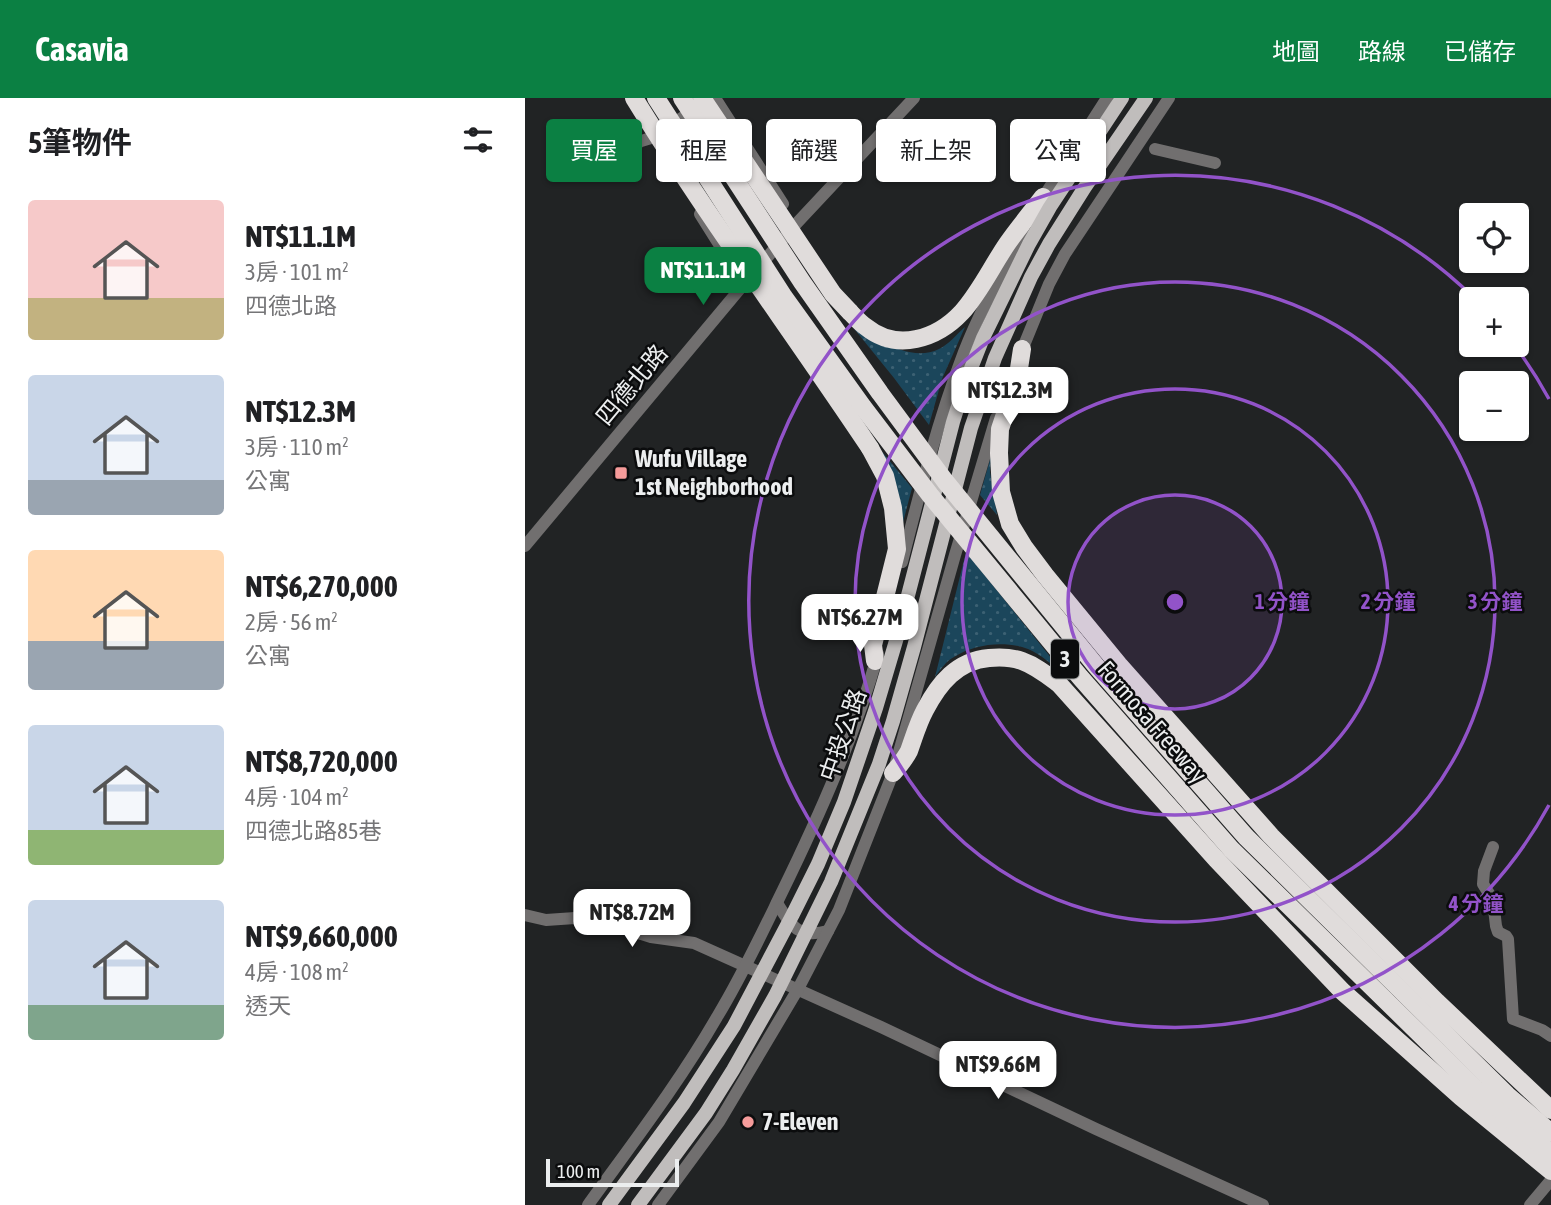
<!DOCTYPE html>
<html lang="zh-TW">
<head>
<meta charset="utf-8">
<style>
  :root { --surface:#fff; --page:#f6f6f6; --text:#202124; --muted:#757577; --accent:#0b8043 }
  body { margin:0; font-family:"Asap Condensed","Noto Sans TC",sans-serif; background:var(--page); color:var(--text); height:100vh; display:flex; flex-direction:column; font-size:26px; white-space:nowrap }
  * { box-sizing:border-box; margin:0 }
  p { font-size:23px; color:var(--muted) }
  .icon { flex:none; width:38px; height:38px; fill:none; stroke:currentColor; stroke-width:2; stroke-linecap:round; stroke-linejoin:round }
  .map { position:relative; flex:1; overflow:hidden }
  .details { display:flex; flex-direction:column; background:var(--surface); width:525px }
  .details>* { flex:none }
  .top-card { position:absolute; left:21px; top:21px; width:665px; height:63px; display:flex; gap:14px }
  .fabs { position:absolute; left:934px; top:105px; display:grid; gap:14px }
  .fabs a { display:grid; place-items:center; width:70px; height:70px; border-radius:7px; background:var(--surface); box-shadow:0 2px 5px #0004; font-size:35px }
  .scale { position:absolute; left:21px; bottom:18px; width:133px; box-sizing:border-box; padding-left:7px; border:4px solid #eceeef; border-top:0; font-size:19px; line-height:24px; white-space:nowrap; color:#eceeef; -webkit-text-stroke:5px #0b0c0d; paint-order:stroke }
  .price { position:absolute; translate:-50% -60px; padding:0 16px; border-radius:14px; background:#fff; color:#222; font-size:23px; line-height:46px; filter:drop-shadow(0 2px 4px #0008) }
  .price::after { content:''; position:absolute; left:50%; top:42px; width:21px; height:16px; margin-left:-10px; background:inherit; clip-path:polygon(0 0,100% 0,50% 100%) }
  .price.selected { background:var(--accent); color:#fff }
  ul { padding:0; list-style:none }
  li { display:flex; align-items:center; gap:21px; height:175px; padding:0 28px }
  li span { display:grid; place-items:center; flex:none; width:196px; height:140px; border-radius:7px; color:#555 }
  li>.icon { margin-inline-start:auto }
  span .icon { width:84px; height:84px; fill:#fffc; stroke-width:1 }
  li b { font-size:30px }
  h2 { display:flex; justify-content:space-between; align-items:center; height:84px; padding:0 28px; font-size:30px }
  .tag { padding:0 24px; border-radius:7px; background:var(--surface); box-shadow:0 2px 5px #0004; font-size:24px; line-height:63px }
  .tag.selected { background:var(--accent); color:#fff }
  header { display:flex; align-items:center; gap:42px; box-sizing:border-box; height:98px; padding:0 35px; background:var(--accent); color:#fff }
  header strong { font-size:33px }
  nav { display:flex; gap:38px; margin-inline-start:auto; font-size:24px }
  main { display:flex; flex:1; min-height:0 }
  .map>svg:first-child { display:block }
  .grass { fill:url(#grass-dots) }
  .lines { fill:none; stroke-linecap:round; stroke-linejoin:round }
  .minor { stroke:#716f6f; stroke-width:12 }
  .highway { stroke:#e0dcdb; stroke-width:18 }
  .major-bridge { stroke:#c0bdbc; stroke-width:14 }
  .highway-bridge { stroke:#e0dcdb; stroke-width:18 }
  .ring { fill:none; stroke:#9253c9; stroke-width:3.5 }
  .poi-dot { fill:#f59b9a; stroke:#0b0c0d; stroke-width:2.5 }
  .labels { text-anchor:middle; stroke-width:5; stroke-linejoin:round; paint-order:stroke }
  .shield { fill:#0b0c0d; stroke:#a8aaab; stroke-width:2 }
  .shield-label { font-size:23px; font-weight:bold; fill:#eceeef }
  .street-label { font-size:24px; fill:#eceeef; stroke:#0b0c0d }
  .poi-label { font-size:24px; font-weight:bold; fill:#eceeef; stroke:#0b0c0d; text-anchor:start }
  .centre { fill:#9253c9; stroke:#0b0c0d; stroke-width:3.5 }
  .ring-label { font-size:21px; text-anchor:middle; font-weight:bold; fill:#9253c9; stroke:#0b0c0d; stroke-width:5; stroke-linejoin:round; paint-order:stroke }
</style>
</head>
<body>
<header>
<strong>Casavia</strong>
<nav><a>地圖</a><a>路線</a><a>已儲存</a></nav>
</header>
<main>
<section class="details">
<h2>5筆物件<svg class="icon" aria-label="filters" viewBox="0 0 24 24"><path d="M4 7h16M4 17h16"/><circle cx="9" cy="7" r="2"/><circle cx="15" cy="17" r="2"/></svg></h2>
<ul>
<li><span style="background:linear-gradient(#f6c9c9 70%,#c2b280 0)"><svg class="icon" aria-label="home" viewBox="0 0 24 24"><path d="M3 11l9-7 9 7M6 9v11h12V9"/></svg></span><div><b>NT$11.1M</b><p>3房 · 101 m²</p><p>四德北路</p></div></li>
<li><span style="background:linear-gradient(#c9d6e8 75%,#9aa5b1 0)"><svg class="icon" aria-label="home" viewBox="0 0 24 24"><path d="M3 11l9-7 9 7M6 9v11h12V9"/></svg></span><div><b>NT$12.3M</b><p>3房 · 110 m²</p><p>公寓</p></div></li>
<li><span style="background:linear-gradient(#ffd9b3 65%,#9aa5b1 0)"><svg class="icon" aria-label="home" viewBox="0 0 24 24"><path d="M3 11l9-7 9 7M6 9v11h12V9"/></svg></span><div><b>NT$6,270,000</b><p>2房 · 56 m²</p><p>公寓</p></div></li>
<li><span style="background:linear-gradient(#c9d6e8 75%,#8fb573 0)"><svg class="icon" aria-label="home" viewBox="0 0 24 24"><path d="M3 11l9-7 9 7M6 9v11h12V9"/></svg></span><div><b>NT$8,720,000</b><p>4房 · 104 m²</p><p>四德北路85巷</p></div></li>
<li><span style="background:linear-gradient(#c9d6e8 75%,#7fa58c 0)"><svg class="icon" aria-label="home" viewBox="0 0 24 24"><path d="M3 11l9-7 9 7M6 9v11h12V9"/></svg></span><div><b>NT$9,660,000</b><p>4房 · 108 m²</p><p>透天</p></div></li>
</ul>
</section>
<div class="map">
<svg width="1026" height="1107" viewBox="0 0 1026 1107">
  <defs>
    <pattern id="grass-dots" width="8" height="8" patternUnits="userSpaceOnUse" patternTransform="scale(1.75)"><rect width="8" height="8" fill="#1b465b"/><path d="M2 2h.1M6 6h.1" fill="none" stroke="#3c6173" stroke-width="1.8" stroke-linecap="round"/></pattern>
  </defs>
  <rect width="100%" height="100%" fill="#212324"/>
  <g class="grass">
    <path d="M322 222C347 237 383 266 414 251 423 247 432 236 440 229L417 281 404 327 369 280Z"/>
    <polygon points="354,350 387,390 377,428"/>
    <polygon points="466,358 465,374 472,417 455,397"/>
    <path d="M441 454 539 576C528 568 516 556 503 551 480 542 449 546 429 559 421 563 415 572 410 579Z"/>
  </g>
  <g class="lines">
    <g class="minor">
      <polyline points="190,0 258,106"/>
      <polyline points="630,51 690,65"/>
      <polyline points="103,68 113,44 126,40 172,10"/>
      <polyline points="514,106 582,0"/>
      <polyline points="175,116 219,186"/>
      <polyline points="495,257 524,186 540,156 644,0"/>
      <polyline points="0,448 219,186 271,126 389,0"/>
      <path d="M377 464C395 393 413 322 439 254 455 212 478 173 499 134"/>
      <polyline points="968,749 959,773 958,786 968,802 971,828 973,834 981,838 983,841 988,921 1017,932 1026,938"/>
      <path d="M252 805C266 828 273 841 303 833"/>
      <polyline points="0,817 21,822 50,820 81,825 126,839 169,845 356,929 571,1031 738,1107"/>
      <path d="M63 1107C107 1046 154 985 192 919 217 878 237 835 258 792 295 716 330 637 353 556"/>
      <polyline points="133,1107 194,1024 273,891 314,812 368,675 430,457 471,320"/>
      <polyline points="1005,1107 1026,1082"/>
    </g>
    <g class="highway">
      <path d="M325 214C330 219 335 225 341 229 372 254 412 241 437 214 455 194 467 168 482 146 493 130 506 115 518 99"/>
      <polyline points="497,251 493,277 475,331 474,355 476,394 485,426 499,449 520,477 594,567 746,738 912,904 1026,1012"/>
      <polyline points="345,350 360,378 368,410 372,451 348,547 350,563"/>
      <path d="M368 675C374 668 380 661 384 653 389 639 393 625 400 612 414 585 432 563 464 560 475 559 486 559 497 563 511 568 522 577 534 586L691 761 817 893 936 999 1026 1073"/>
    </g>
    <g class="major-bridge">
      <polyline points="84,1107 159,1005 209,928 268,816 293,766 319,704 351,610 373,536 428,324 441,283 458,240 504,146 525,109 597,0"/>
      <polyline points="113,1107 181,1015 208,972 250,898 306,784 354,666 368,623 389,549 446,330 470,260 506,179 524,146 560,89 621,0"/>
    </g>
    <g class="highway-bridge">
      <path d="M109 0C183 120 267 233 345 350"/>
      <polyline points="131,0 259,199 338,309 405,397 555,579 706,751 950,990 1026,1056"/>
      <polyline points="157,0 277,184 355,295 420,383 571,568 721,739 982,997 1026,1035"/>
      <polyline points="177,0 308,196 325,214"/>
    </g>
  </g>
  <circle cx="650" cy="504" r="107" fill="#9253c9" fill-opacity=".12"/>
  <g class="ring">
    <circle cx="650" cy="504" r="107"/>
    <circle cx="650" cy="504" r="213"/>
    <circle cx="650" cy="504" r="320"/>
    <path d="M1024 707A426 426 0 1 1 949 200M990 248A426 426 0 0 1 1024 301"/>
  </g>
  <g class="poi-dot">
    <rect x="89" y="368" width="14" height="14" rx="3.5"/>
    <circle cx="223" cy="1024" r="7"/>
  </g>
  <g class="labels">
    <rect class="shield" x="526" y="541.5" width="28" height="39" rx="5"/>
    <g class="shield-label">
      <text x="540" y="569">3</text>
    </g>
    <g class="street-label">
      <text transform="translate(107 287) rotate(-50)" y="8">四德北路</text>
      <text transform="translate(627 624) rotate(49)" y="8">Formosa Freeway</text>
      <text transform="translate(318 637) rotate(-71)" y="8">中投公路</text>
    </g>
    <g class="poi-label">
      <text x="110" y="369">Wufu Village<tspan x="110" dy="28">1st Neighborhood</tspan></text>
      <text x="237" y="1032">7-Eleven</text>
    </g>
  </g>
  <circle cx="650" cy="504" r="10" class="centre"/>
  <g class="ring-label">
    <text x="757" y="511">1 分鐘</text>
    <text x="863" y="511">2 分鐘</text>
    <text x="970" y="511">3 分鐘</text>
    <text x="951" y="813">4 分鐘</text>
  </g>
</svg>
<div class="fabs">
<a><svg class="icon" aria-label="locate" viewBox="0 0 24 24"><circle cx="12" cy="12" r="6"/><path d="M12 2v4M12 18v4M2 12h4M18 12h4"/></svg></a>
<a>+</a>
<a>−</a>
</div>
<div class="scale">100 m</div>
<b class="price selected" style="left:178px;top:209px">NT$11.1M</b>
<b class="price" style="left:485px;top:329px">NT$12.3M</b>
<b class="price" style="left:335px;top:556px">NT$6.27M</b>
<b class="price" style="left:107px;top:851px">NT$8.72M</b>
<b class="price" style="left:473px;top:1003px">NT$9.66M</b>
<div class="top-card">
<a class="tag selected">買屋</a>
<a class="tag">租屋</a>
<a class="tag">篩選</a>
<a class="tag">新上架</a>
<a class="tag">公寓</a>
</div>
</div>
</main>
</body>
</html>
